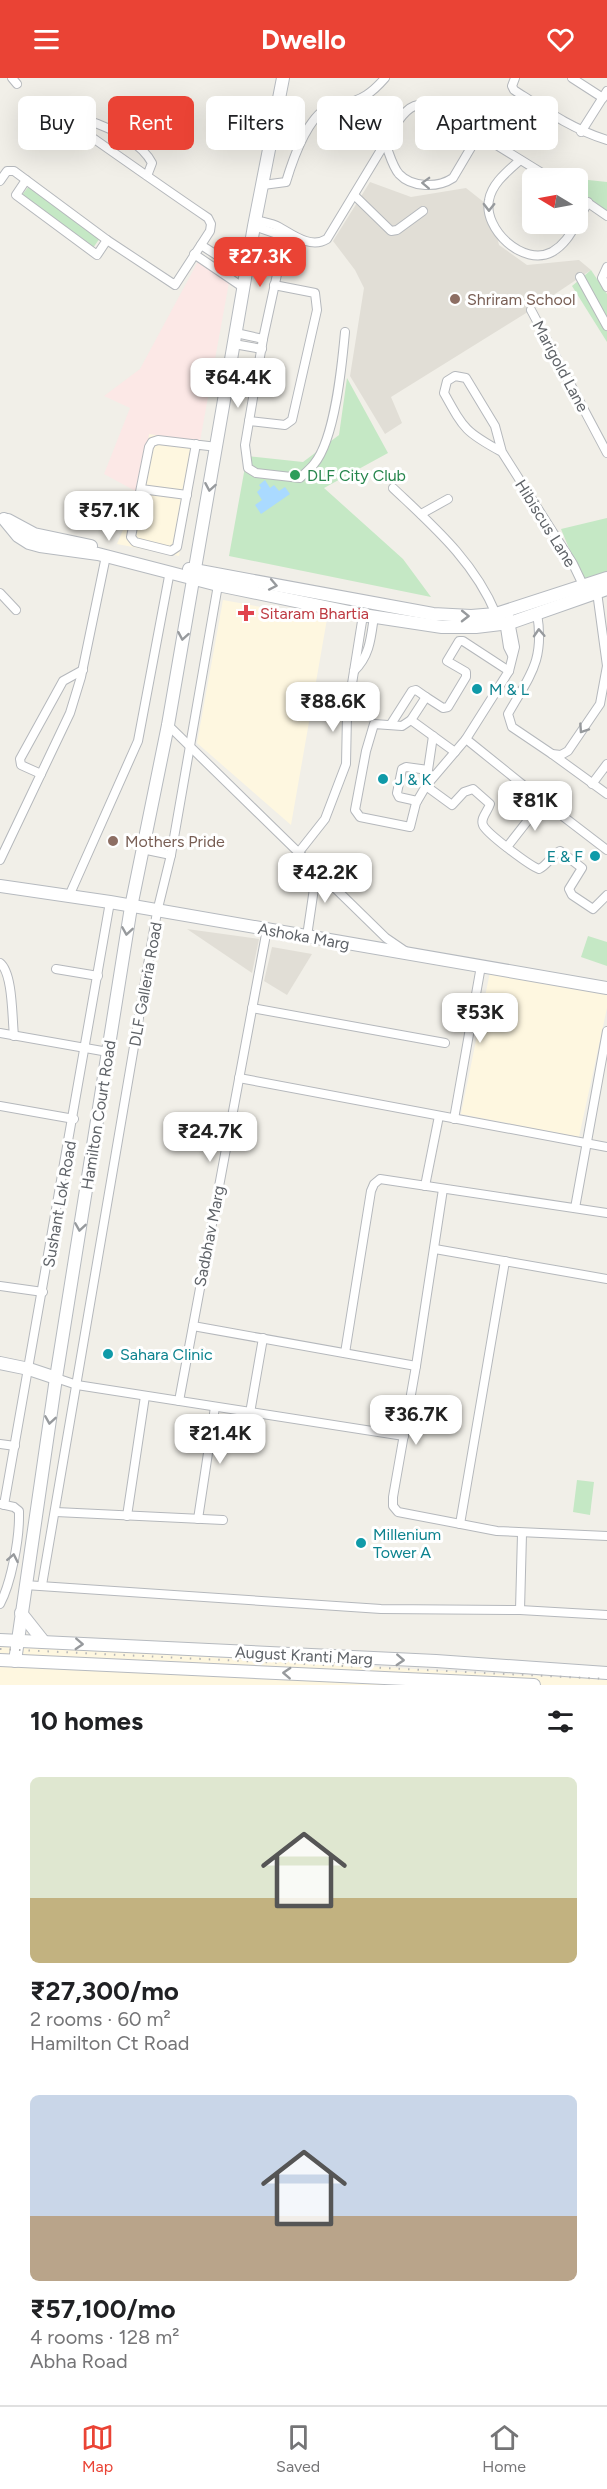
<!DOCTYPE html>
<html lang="en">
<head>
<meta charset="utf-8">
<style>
  :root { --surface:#fff; --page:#f2f2f2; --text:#202124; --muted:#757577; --line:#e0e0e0; --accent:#ea4335 }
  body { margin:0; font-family:Figtree,sans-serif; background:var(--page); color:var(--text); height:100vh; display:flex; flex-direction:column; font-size:22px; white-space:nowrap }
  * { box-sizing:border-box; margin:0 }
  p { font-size:20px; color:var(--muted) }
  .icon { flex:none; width:33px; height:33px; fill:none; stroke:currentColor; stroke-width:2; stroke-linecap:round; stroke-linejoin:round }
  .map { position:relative; height:1607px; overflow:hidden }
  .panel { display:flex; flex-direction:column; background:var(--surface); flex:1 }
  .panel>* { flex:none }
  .banner { position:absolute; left:18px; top:18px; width:572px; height:54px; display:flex; gap:12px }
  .needle { width:39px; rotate:280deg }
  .tools { position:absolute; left:522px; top:90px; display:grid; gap:12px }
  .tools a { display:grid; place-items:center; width:66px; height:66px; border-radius:9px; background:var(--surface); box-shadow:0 6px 24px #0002; font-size:30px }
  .price { position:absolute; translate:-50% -51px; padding:0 14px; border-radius:12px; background:#fff; color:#222; font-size:20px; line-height:39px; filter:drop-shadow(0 2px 3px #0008) }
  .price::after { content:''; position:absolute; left:50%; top:36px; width:18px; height:14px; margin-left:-9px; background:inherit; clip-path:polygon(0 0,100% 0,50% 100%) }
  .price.selected { background:var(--accent); color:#fff }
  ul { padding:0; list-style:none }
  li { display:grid; align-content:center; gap:12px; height:318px; padding:0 30px }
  li span { display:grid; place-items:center; height:186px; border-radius:9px; color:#555 }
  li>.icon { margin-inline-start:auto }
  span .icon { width:108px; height:108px; fill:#fffc; stroke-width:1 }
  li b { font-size:26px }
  h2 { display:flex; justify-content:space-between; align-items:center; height:72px; padding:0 30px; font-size:26px }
  .pill { padding:0 21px; border-radius:9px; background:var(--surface); box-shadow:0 6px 24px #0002; font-size:21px; line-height:54px }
  .pill.selected { background:var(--accent); color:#fff }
  header { display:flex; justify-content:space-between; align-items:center; height:78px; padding:0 30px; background:var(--accent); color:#fff; font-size:27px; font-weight:700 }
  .menu { display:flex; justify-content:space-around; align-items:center; height:84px; border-top:2px solid var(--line); background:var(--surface); font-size:16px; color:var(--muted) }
  .menu a { display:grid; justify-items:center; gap:3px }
  .menu .selected { color:var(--accent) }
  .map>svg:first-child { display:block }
  .commercial { fill:#fef7e0 }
  .education { fill:#e1ded6 }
  .medical { fill:#fce8e6 }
  .green { fill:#c5e8c5 }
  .water { fill:#aadaff }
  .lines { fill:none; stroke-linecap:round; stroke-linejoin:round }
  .street-casing { stroke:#b5b8bc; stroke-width:10 }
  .secondary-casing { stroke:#b6babf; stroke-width:14 }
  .street { stroke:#fff; stroke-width:8 }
  .secondary { stroke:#fff; stroke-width:12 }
  .rail { stroke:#b6b7b8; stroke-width:2; stroke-dasharray:1.5 8; stroke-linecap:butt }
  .oneway { stroke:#979a9d }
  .education-dot { fill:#8d6e63; stroke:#fff; stroke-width:2 }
  .leisure-dot { fill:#2e9e5b; stroke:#fff; stroke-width:2 }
  .health-dot { fill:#e0444e; stroke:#fff; stroke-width:2 }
  .culture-dot { fill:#0f9aa8; stroke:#fff; stroke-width:2 }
  .labels { text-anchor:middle; stroke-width:6; stroke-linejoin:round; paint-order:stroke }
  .education-label { font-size:16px; fill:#785e54; stroke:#fff; text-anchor:start }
  .street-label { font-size:16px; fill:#5f6368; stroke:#fff }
  .leisure-label { font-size:16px; fill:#27864d; stroke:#fff; text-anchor:start }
  .health-label { font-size:16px; fill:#be3a42; stroke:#fff; text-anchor:start }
  .culture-label { font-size:16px; fill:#0d838f; stroke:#fff; text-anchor:start }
</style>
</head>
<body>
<header><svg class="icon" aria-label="menu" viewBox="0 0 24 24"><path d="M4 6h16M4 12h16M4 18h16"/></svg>Dwello<svg class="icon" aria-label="heart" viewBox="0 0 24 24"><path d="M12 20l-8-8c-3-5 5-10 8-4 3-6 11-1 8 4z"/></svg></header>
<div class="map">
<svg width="607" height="1607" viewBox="0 0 607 1607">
  <rect width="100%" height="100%" fill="#f1efe8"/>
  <g class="commercial">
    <polygon points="149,356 200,363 179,478 117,466 139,415"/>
    <polygon points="223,522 327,541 291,747 197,665"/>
    <polygon points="490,894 607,911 607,930 579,1059 461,1036"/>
    <polygon points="0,1567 607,1602 607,1607 0,1607"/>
  </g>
  <g class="education">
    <polygon points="370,104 411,119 466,110 490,129 499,167 527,187 579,182 591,192 531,232 391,319 402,345 385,356 350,298 364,210 355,192 333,163"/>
    <polygon points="187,851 259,861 252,895"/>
    <polygon points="272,869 312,876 287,917 264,903"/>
  </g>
  <polygon class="medical" points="202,176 230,199 200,363 149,356 139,415 104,396 130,330 104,318 140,291"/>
  <g class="green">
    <polygon points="579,101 607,104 607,136 578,118"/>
    <polygon points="29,108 100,160 93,170 22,117"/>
    <polygon points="591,192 607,216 607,264 572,208"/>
    <polygon points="347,300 388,375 324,410 403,481 431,519 229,478 247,378 303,384 339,357"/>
    <polygon points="607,440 607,498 585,509 561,451"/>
    <polygon points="588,858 607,864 607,888 581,879"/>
    <polygon points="577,1402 594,1404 590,1437 573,1434"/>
  </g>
  <polygon class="water" points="265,402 270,410 274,407 279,413 285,409 290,416 261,436 255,427 262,422 257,414 261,410 259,407"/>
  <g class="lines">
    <g class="street-casing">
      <g id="street">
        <polyline points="12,0 17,6"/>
        <path d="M515 0 512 8 514 12C545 32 572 51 607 62"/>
        <polyline points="572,0 603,20"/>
        <polyline points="581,54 607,13"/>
        <path d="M385 65C389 74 392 88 399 96 412 110 438 110 453 100L479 56"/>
        <path d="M520 82C508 93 492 105 489 122 483 151 523 189 552 174 564 167 570 157 576 146"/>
        <polyline points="26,102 16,117 97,177 107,162"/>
        <path d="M0 103 7 93H14L107 162 175 207 210 153 211 146 208 140C165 111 123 81 80 51L78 44 84 41C108 49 140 62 152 85L147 98"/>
        <path d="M263 107 286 104C293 81 305 45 325 31 329 27 337 27 343 26 362 22 372 15 385 0"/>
        <polyline points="354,117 391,153 397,152 423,133"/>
        <polyline points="578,118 607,138"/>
        <path d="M256 142C263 144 272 145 279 149 293 157 311 171 327 161L399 42C409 28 418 23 435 29L550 100"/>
        <polyline points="578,143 588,124"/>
        <polyline points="254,148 277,156 286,155"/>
        <path d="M286 155 263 261 245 367 248 390 256 395 300 400C305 395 310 391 314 386 335 361 342 287 345 254"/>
        <polyline points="201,167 246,196"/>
        <polyline points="194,176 244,210"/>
        <polyline points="607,189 602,200 607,209"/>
        <polyline points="580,199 607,248"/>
        <polyline points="531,232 607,375"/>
        <polyline points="236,255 263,261"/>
        <polyline points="234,266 262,271"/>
        <polyline points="249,343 285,347 292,342 317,232 315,215 274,207"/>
        <polyline points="196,366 177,469 171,473 135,464 131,459 149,369 152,364 158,362 217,369"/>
        <path d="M502 374C465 354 464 351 444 315L447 303 455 298 466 300 495 348 502 374 573 486 585 511"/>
        <path d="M393 410C433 448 474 483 496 536"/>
        <polyline points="141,411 187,417"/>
        <polyline points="421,436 448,421"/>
        <polyline points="0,515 16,532"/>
        <polyline points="508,533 515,569 509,593 466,661 543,723 607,772"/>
        <path d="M537 535C545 583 530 597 508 636L512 649 552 676 561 677 568 673 600 626 607 588 597 514"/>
        <polyline points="504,543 508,569 512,577"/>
        <path d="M354 593C370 578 371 559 374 538"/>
        <polyline points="411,642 402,648 374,646 366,673 355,732 360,739 410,749 416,725 426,708"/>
        <polyline points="391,646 412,613 416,612 426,619"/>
        <polyline points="168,647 386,860 405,873"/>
        <path d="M466 661 426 708 452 727 464 714 473 711 490 726C488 733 480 740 483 747 486 755 530 788 539 791 548 787 551 777 560 773L582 790 569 811 572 817 593 831 607 817"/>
        <polyline points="455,674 411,642 426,619 443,630 448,629 466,599 466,594 447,583 459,563 463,563 509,593"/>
        <polyline points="552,676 607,716"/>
        <polyline points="41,696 21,687 20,681 63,603 83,592"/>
        <polyline points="592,706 607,686"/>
        <polyline points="417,723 399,719 397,715 402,691 406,689 428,692 433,658"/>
        <polyline points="507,769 543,723"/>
        <polyline points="142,771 171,777"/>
        <polyline points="299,774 325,741 346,686 347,637 363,537"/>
        <polyline points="0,782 70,635 81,599 106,478"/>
        <polyline points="69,818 138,663 170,493"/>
        <polyline points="307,858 317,790"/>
        <path d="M0 885C13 895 12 940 14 958"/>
        <polyline points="56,891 98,898"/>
        <polyline points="252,930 445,965"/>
        <polyline points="0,955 108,974"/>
        <polyline points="239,1000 607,1069"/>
        <polyline points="0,1028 74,1041"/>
        <polyline points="454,1041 481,888"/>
        <polyline points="425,1108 439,1038"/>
        <polyline points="443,1111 416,1288 393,1419 393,1428 398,1434 497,1453 607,1458"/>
        <polyline points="575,1130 607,953"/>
        <polyline points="435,1171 607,1201"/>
        <polyline points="0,1208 43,1214"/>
        <polyline points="193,1248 416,1288"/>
        <polyline points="345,1275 371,1113 374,1106 380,1101 607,1135"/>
        <polyline points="56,1300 77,1307 404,1358"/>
        <polyline points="179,1323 267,851"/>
        <polyline points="250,1335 263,1260"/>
        <polyline points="0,1366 15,1368"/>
        <path d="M0 1426 14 1429 19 1433V1439C19 1463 11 1505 0 1526"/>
        <polyline points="4,1427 110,824"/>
        <polyline points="56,1434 223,1442"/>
        <polyline points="127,1438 145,1318"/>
        <polyline points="198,1441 215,1329"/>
        <polyline points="460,1446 505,1183"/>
        <polyline points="25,1507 381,1531 520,1532 607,1537"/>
        <polyline points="42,1507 157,834 171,777 218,507"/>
        <polyline points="520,1532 522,1456"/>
      </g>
    </g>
    <g class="secondary-casing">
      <g id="secondary">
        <polyline points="4,441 18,458 29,465 40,468 98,476 218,507 363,537 442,549 476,549 510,545 607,511"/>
        <polyline points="8,442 34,456 91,468"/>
        <polyline points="189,491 433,536 471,538 496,536 607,500"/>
        <polyline points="0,808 110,824 607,910"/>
        <polyline points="0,1285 29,1291 56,1300"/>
        <polyline points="21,1535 44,1564"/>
        <polyline points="0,1562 436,1583 607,1595"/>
        <polyline points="0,1582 534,1607"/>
        <polyline points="15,1583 56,1300 131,829 168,647 254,148 283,0"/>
      </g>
    </g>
    <use href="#street" class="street"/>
    <use href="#secondary" class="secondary"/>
    <polyline class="rail" points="0,1571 607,1601"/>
  </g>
  <defs><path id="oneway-chevron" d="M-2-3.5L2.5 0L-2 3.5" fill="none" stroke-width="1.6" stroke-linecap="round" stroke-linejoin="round" transform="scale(1.5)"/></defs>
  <g class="oneway">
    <use href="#oneway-chevron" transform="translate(426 105) rotate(-178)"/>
    <use href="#oneway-chevron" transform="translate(489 129) rotate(91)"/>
    <use href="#oneway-chevron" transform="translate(210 409) rotate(100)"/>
    <use href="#oneway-chevron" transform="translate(273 507) rotate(11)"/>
    <use href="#oneway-chevron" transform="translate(465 538) rotate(1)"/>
    <use href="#oneway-chevron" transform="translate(539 555) rotate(-93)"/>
    <use href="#oneway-chevron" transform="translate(183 558) rotate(100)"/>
    <use href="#oneway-chevron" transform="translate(583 651) rotate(124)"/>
    <use href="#oneway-chevron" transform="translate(127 853) rotate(99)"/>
    <use href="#oneway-chevron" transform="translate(80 1149) rotate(99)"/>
    <use href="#oneway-chevron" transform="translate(50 1342) rotate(99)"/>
    <use href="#oneway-chevron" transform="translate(13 1480) rotate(-79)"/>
    <use href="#oneway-chevron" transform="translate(79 1566) rotate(3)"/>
    <use href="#oneway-chevron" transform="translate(400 1582) rotate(3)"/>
    <use href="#oneway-chevron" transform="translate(287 1595) rotate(-177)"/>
  </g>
  <g class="education-dot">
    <circle cx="455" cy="221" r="6"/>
    <circle cx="113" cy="763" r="6"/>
  </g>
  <circle class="leisure-dot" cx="295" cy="397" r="6"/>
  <path class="health-dot" d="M243 526h6v6h6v6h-6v6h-6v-6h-6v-6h6z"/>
  <g class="culture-dot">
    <circle cx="477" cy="611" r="6"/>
    <circle cx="383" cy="701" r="6"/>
    <circle cx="595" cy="778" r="6"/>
    <circle cx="108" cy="1276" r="6"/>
    <circle cx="361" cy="1465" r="6"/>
  </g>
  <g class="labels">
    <g class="education-label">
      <text x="467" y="227">Shriram School</text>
      <text x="125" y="769">Mothers Pride</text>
    </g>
    <g class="street-label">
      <text transform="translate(561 288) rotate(62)" y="6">Marigold Lane</text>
      <text transform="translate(546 445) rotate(58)" y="6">Hibiscus Lane</text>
      <text transform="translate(304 858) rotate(10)" y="6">Ashoka Marg</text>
      <text transform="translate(145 906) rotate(-80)" y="6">DLF Galleria Road</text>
      <text transform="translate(98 1037) rotate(-81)" y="6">Hamilton Court Road</text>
      <text transform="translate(59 1126) rotate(-80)" y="6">Sushant Lok Road</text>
      <text transform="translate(209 1158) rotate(-79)" y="6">Sadbhav Marg</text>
      <text transform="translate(304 1577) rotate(3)" y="6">August Kranti Marg</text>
    </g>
    <g class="leisure-label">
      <text x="307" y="403">DLF City Club</text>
    </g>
    <g class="health-label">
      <text x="260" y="541">Sitaram Bhartia</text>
    </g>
    <g class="culture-label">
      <text x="489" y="617">M &amp; L</text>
      <text x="395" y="707">J &amp; K</text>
      <text x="583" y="784" text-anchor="end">E &amp; F</text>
      <text x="120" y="1282">Sahara Clinic</text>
      <text x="373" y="1462">Millenium<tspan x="373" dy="18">Tower A</tspan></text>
    </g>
  </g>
</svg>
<div class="tools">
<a><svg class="needle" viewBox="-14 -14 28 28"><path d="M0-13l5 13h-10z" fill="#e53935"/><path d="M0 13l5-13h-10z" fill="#757577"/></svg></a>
</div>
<b class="price selected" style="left:260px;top:210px">₹27.3K</b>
<b class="price" style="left:238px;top:331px">₹64.4K</b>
<b class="price" style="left:109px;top:464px">₹57.1K</b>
<b class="price" style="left:333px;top:655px">₹88.6K</b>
<b class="price" style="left:535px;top:754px">₹81K</b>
<b class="price" style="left:325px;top:826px">₹42.2K</b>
<b class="price" style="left:480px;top:966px">₹53K</b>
<b class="price" style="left:210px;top:1085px">₹24.7K</b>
<b class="price" style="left:416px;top:1368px">₹36.7K</b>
<b class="price" style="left:220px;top:1387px">₹21.4K</b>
<div class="banner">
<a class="pill">Buy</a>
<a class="pill selected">Rent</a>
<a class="pill">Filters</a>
<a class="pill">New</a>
<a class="pill">Apartment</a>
</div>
</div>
<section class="panel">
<h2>10 homes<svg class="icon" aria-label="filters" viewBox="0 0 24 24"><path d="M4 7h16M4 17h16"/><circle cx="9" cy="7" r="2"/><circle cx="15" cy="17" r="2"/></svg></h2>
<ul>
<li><span style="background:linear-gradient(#dfe7d0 65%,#c2b280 0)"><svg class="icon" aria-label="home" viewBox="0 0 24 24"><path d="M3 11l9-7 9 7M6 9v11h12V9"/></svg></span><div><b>₹27,300/mo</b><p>2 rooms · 60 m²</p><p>Hamilton Ct Road</p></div></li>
<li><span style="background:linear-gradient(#c9d6e8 65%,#b9a48a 0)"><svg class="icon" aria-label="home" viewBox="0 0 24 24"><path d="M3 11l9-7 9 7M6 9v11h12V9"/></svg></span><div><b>₹57,100/mo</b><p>4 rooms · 128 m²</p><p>Abha Road</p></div></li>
</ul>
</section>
<nav class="menu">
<a class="selected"><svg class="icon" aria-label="map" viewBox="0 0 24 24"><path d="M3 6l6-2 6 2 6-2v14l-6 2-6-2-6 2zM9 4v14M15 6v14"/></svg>Map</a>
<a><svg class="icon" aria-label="saved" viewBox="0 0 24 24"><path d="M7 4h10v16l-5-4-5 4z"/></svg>Saved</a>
<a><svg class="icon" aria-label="home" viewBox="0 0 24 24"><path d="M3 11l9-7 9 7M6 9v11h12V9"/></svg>Home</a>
</nav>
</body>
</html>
